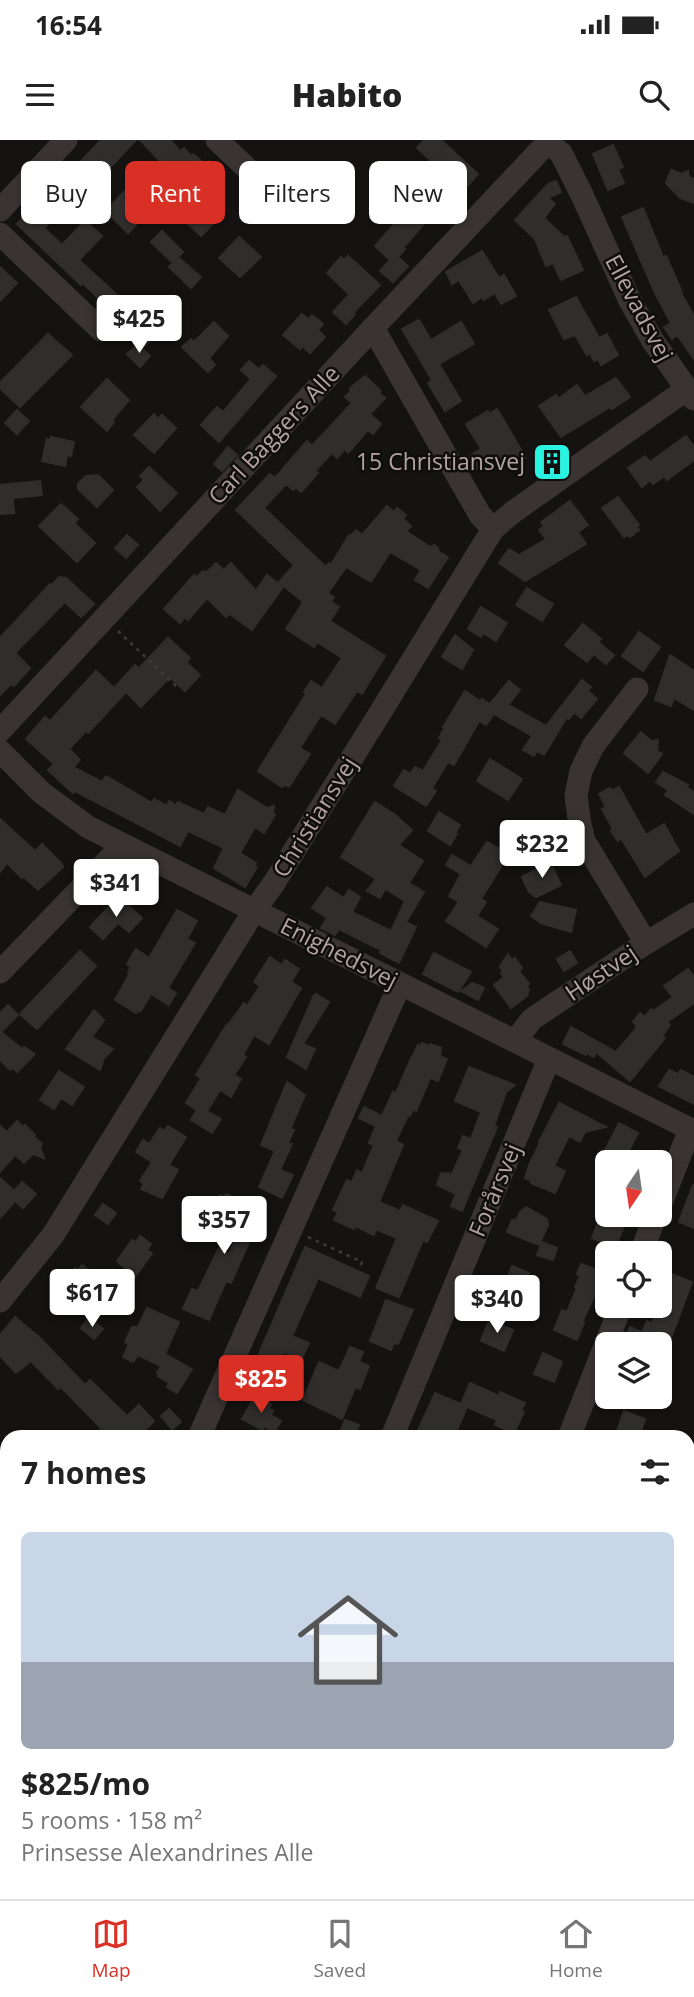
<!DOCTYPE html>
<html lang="en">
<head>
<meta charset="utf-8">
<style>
  :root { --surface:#fff; --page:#f2f2f2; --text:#222; --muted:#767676; --line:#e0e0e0; --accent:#d93025 }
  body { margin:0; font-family:"Open Sans",sans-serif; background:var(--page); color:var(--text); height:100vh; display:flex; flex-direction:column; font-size:26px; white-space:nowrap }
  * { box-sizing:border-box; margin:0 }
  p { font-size:23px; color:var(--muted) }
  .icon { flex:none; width:38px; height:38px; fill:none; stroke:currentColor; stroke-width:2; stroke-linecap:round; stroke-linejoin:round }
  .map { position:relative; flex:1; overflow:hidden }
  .side { position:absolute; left:0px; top:1290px; width:695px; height:471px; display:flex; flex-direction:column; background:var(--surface); border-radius:21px 21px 0 0; box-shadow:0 2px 5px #0004 }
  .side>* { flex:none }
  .guide { position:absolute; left:21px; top:21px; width:653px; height:63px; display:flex; gap:14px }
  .needle { width:46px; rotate:193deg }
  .controls { position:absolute; left:595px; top:1010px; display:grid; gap:14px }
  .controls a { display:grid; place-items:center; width:77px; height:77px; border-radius:10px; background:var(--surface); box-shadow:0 2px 5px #0004; font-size:35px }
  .price { position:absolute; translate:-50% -60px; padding:0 16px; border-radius:7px; background:#fff; color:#222; font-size:23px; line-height:46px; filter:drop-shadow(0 2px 4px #0008) }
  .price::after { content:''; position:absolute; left:50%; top:42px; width:21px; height:16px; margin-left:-10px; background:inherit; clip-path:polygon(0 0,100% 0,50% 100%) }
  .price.current { background:var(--accent); color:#fff }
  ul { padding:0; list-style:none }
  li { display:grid; align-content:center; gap:14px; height:371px; padding:0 21px }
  li span { display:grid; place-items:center; height:217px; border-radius:10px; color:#555 }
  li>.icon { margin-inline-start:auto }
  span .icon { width:126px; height:126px; fill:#fffc; stroke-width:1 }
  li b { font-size:30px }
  h2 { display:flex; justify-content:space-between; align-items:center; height:84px; padding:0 21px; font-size:30px }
  .tag { padding:0 24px; border-radius:10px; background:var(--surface); box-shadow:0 2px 5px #0004; font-size:24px; line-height:63px }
  .tag.current { background:var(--accent); color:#fff }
  .status { display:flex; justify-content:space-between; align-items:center; height:49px; padding:0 35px; background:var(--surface); direction:ltr }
  .status svg { height:19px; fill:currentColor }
  header { display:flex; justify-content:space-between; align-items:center; height:91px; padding:0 21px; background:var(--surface); font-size:32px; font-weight:800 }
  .menu { display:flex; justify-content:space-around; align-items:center; height:98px; border-top:2px solid var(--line); background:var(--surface); font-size:19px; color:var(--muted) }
  .menu a { display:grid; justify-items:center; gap:4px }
  .menu .current { color:var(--accent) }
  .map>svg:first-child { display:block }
  .building { fill:#302e2d; stroke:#302d2c; stroke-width:2 }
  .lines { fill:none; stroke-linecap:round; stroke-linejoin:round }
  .path { stroke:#403939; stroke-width:2.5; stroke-dasharray:3.5 5; stroke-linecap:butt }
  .minor { stroke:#393433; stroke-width:23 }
  .labels { text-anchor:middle; stroke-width:5; stroke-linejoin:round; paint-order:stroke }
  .street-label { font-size:23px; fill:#b4a3a4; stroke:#0f0e0d }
  .poi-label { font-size:23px; fill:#b4a3a4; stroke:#0f0e0d; text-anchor:end }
</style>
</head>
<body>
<div class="status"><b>16:54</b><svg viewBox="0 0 49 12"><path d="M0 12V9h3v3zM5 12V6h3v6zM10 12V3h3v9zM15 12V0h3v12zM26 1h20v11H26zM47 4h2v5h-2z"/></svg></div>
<header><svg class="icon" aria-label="menu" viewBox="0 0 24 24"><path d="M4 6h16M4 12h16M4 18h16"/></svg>Habito<svg class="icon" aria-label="search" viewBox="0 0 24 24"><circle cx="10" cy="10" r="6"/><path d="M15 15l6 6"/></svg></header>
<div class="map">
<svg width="694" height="1759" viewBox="0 0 694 1759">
  <rect width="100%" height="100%" fill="#141312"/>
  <g class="building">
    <polygon points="101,0 136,0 87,52 69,34"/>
    <polygon points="140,0 170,0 180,11 184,8 191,16 193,14 205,24 209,21 223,35 211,47 191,28 178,40"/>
    <polygon points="424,0 441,0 478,34 461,53 455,47 403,108 405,109 398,117 408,126 393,142 380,131 390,120 375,106 412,64 398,52 407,41 422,54 439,33 438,32 440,29 417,8"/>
    <polygon points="613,5 623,27 618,29 624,43 608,50 593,14"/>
    <polygon points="671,30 682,34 688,31 689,37 694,39 694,63 680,58 666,43"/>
    <polygon points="294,38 298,42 302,38 322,57 312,67 308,63 289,82 278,72 288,62 280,54"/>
    <polygon points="135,40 147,52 125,74 136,85 128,93 106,71"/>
    <polygon points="556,41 561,52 548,58 555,64 544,78 564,97 567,96 583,130 561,140 553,123 546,126 535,99 515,80 548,44"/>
    <polygon points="50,48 67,64 44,88 62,105 85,81 102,96 79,120 129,166 133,162 142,171 148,165 157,174 152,180 161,189 144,207 126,191 127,190 116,179 118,178 83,143 81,145 17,84"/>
    <polygon points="203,56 220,73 217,76 219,78 201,96 182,78"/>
    <polygon points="643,68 663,117 666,116 682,152 681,153 694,176 694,219 677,195 672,199 664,187 671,183 655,153 622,77"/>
    <polygon points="162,91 183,112 178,117 201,137 191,148 169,127 173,123 151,102"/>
    <polygon points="239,97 261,117 240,137 219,118"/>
    <polygon points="482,111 499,138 504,135 516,156 501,164 495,153 484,160 482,157 473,163 459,140 452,144 446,132"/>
    <polygon points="348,116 380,145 353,173 355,174 346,184 333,172 349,155 348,153 327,133 341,117 344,120"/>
    <polygon points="0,127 17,143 0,161"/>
    <polygon points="576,157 599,198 607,194 618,215 601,225 598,219 594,221 590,213 587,215 575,195 564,199 549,170"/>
    <polygon points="302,174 308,179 312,175 323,184 318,190 325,197 310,213 302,206 300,209 283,195"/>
    <polygon points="419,180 431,200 461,182 474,204 439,224 461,261 445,271 428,243 432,240 402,189"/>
    <polygon points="214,182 228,196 209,218 215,225 208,232 182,207 191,199 194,202"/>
    <polygon points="48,194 72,215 20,267 0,248 0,243"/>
    <polygon points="138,204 150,216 140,227 127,214"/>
    <polygon points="249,221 259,229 263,225 276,236 219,302 201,285 217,267 223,272 251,239 241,230"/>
    <polygon points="365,236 381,251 379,253 385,258 370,274 381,284 373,294 368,290 348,313 345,309 337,318 332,313 315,331 318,333 301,352 296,347 293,350 286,344 264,368 326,427 329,423 331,425 349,395 350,397 356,390 362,395 387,366 394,372 397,368 406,375 403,379 411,386 406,391 430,407 434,405 438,408 439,412 448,417 428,448 415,440 421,430 390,412 371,442 346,427 328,453 334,457 331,462 339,467 330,481 385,516 362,554 357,551 335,584 321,575 300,608 310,614 289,647 284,644 282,647 258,631 306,554 304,552 311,541 322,548 342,518 317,502 314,507 286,489 303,462 279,442 294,425 236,370 270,334 275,338 307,301 312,306 352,263 345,257 351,251 350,248"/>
    <polygon points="616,238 630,257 612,269 610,267 561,297 539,266 556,255 558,259 577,245 585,256"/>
    <polygon points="107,239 129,260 112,280 114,282 107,291 81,267"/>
    <polygon points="497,269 526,318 507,328 505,324 500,327 499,324 496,326 493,320 474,331 466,318 481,309 466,284 488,271 489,274"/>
    <polygon points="17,270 29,281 17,294 5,283"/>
    <polygon points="154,274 158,279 162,275 176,288 154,313 134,295"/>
    <polygon points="686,296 694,307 694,320 667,340 664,336 653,344 650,340 642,347 628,328 645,316 650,322"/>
    <polygon points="51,297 74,302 71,316 67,315 65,326 42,321 47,299 49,301"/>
    <polygon points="228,307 237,315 222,331 214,324"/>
    <polygon points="149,327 177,353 160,371 137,347 144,340 140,336"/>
    <polygon points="98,335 113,350 97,367 78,349 78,344 86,336"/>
    <polygon points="40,341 42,355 13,358 14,373 0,374 0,345"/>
    <polygon points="618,357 639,385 637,387 639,390 630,397 627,395 624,397 602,368"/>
    <polygon points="570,361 588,385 578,392 586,404 525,441 499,423 509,409 519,415 546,399 539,390 544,386 541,382"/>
    <polygon points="61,364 78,379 74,383 95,403 77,422 39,386"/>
    <polygon points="127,395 138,405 126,418 115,408"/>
    <polygon points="216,423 224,430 231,423 256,451 267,435 283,447 252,490 230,474 226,477 207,458 188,480 185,477 180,483 164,469 194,435 196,437 203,431 207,432"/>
    <polygon points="59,437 66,438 94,464 81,477 65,462 15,513 30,528 14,546 11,544 0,555 0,498 50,444 52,445"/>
    <polygon points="527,448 553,464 542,481 516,465"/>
    <polygon points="481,467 507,483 496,501 483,493 481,497 468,489"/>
    <polygon points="583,484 601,499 598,502 614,515 606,524 594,514 587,522 565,505"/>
    <polygon points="639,492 660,507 643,531 622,516"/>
    <polygon points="455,495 473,510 462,529 442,517"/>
    <polygon points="168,498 190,518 186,522 200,535 185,551 170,537 141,567 126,552 88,593 86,591 69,609 80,620 73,627 102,642 106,636 152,663 154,659 167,666 169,661 176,665 178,662 204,674 208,667 225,675 238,650 267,668 274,666 273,673 275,675 264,693 255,687 240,713 256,723 254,725 257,727 245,747 214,728 224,708 188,691 180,706 75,651 73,653 48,630 54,624 26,599 45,577 50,581 96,531 114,548 135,525 139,528"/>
    <polygon points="670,515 694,531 694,570 674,558 671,566 655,560"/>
    <polygon points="582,540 591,547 588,551 597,559 581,578 574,572 569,579 567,577 544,615 537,611 534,616 523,610 532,596 494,574 486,585 479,581 454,625 448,622 432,648 436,651 426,666 394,646 404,630 410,634 415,627 423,631 442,600 439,598 445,587 443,587 465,551 480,561 482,559 490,564 509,541 520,550 508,565 546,586"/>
    <polygon points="641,592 651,601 658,600 657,611 662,614 648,633 624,613"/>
    <polygon points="490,619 522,639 508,660 477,641"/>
    <polygon points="663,632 688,645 686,647 694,652 694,674 665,655 668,650 656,642"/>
    <polygon points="619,647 646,695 664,684 679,711 645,737 621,698 618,701 611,691 613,689 602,669 606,667 599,654 610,648 611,651"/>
    <polygon points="375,662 394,674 412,690 399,705 423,721 409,743 424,752 406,782 416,787 399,823 380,813 381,810 339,789 335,795 321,788 327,778 312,768 327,747 344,758 349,750 360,757 352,772 391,791 405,761 385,749 380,758 367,751 376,739 341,717"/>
    <polygon points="439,672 460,685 455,693 457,694 450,705 428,691"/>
    <polygon points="0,679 35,711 42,704 62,724 63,727 38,750 23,736 22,738 7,723 0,732"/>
    <polygon points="487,702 509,714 481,759 486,762 477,776 498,789 486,807 446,781 459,762 449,756 461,734 446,725 452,715 471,726"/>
    <polygon points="550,722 561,745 536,757 529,752 522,737"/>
    <polygon points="121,759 142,778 129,792 118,783 103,799 90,787 115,760"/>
    <polygon points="540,762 576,770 571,792 541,783 531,776"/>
    <polygon points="177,770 197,781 187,799 195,803 168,848 176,853 169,865 151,854 140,872 137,870 136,873 115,860 130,833 128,832 131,827 127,824 136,809 149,818"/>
    <polygon points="80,811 96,826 37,889 20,874"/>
    <polygon points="570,811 577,823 564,831 557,819"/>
    <polygon points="434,813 471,832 458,852 423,834"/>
    <polygon points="508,814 512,820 515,818 522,828 519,831 529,844 527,846 529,850 527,856 511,868 494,845 504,837 501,833 503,831 500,827"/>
    <polygon points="270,817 282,825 285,820 299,829 291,842 301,848 269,904 254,895 243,915 246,917 234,935 241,939 231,957 220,950 207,971 221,979 212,993 191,980 197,970 186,963 201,938 196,935 227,884 228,885 244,863 247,866 260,846 254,842"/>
    <polygon points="688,829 694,837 694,863 667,882 670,885 662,896 665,898 630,941 596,912 594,917 587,913 586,915 563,904 571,887 616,912 635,890 637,886 633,882 640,873 645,877 651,869 653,871 673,857 664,846"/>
    <polygon points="473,843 484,848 478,860 461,851"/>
    <polygon points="316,854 329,862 303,904 315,909 306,929 287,917 314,855"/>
    <polygon points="8,865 18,875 1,892 22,909 24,907 35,914 17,932 13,928 10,930 0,920 0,873"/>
    <polygon points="94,870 104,880 92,897 113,909 104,918 100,930 66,909"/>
    <polygon points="422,903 429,906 430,904 441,908 440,916 447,919 438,941 430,938 416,971 413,969 410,976 408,975 396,1001 403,1005 379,1062 400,1071 403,1065 438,1081 427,1102 423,1100 399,1157 376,1148 397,1098 376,1089 374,1095 355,1086 354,1089 334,1080 338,1072 333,1070 347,1040 352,1042 357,1030 362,1033 374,1005 369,1003 376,986 359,978 364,967 382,976 393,952 396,953 412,916 413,916 418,905 421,906"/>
    <polygon points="469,927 515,945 506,952 494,986 497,987 462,1071 451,1066 456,1054 437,1045 441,1033 452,1034 463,1010 458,1008 463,996 471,999 481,972 455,961"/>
    <polygon points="669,930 678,934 681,930 694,937 694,964 659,946"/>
    <polygon points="59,931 84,947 72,965 61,958 54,969 40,960"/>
    <polygon points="287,942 305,955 290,989 294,990 288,1003 292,1004 280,1030 293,1035 282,1058 259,1047 275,1011 261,1005"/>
    <polygon points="559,963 606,987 585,992 580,1002 569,996 554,1026 565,1031 555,1053 531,1043 532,1041 525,1038 530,1023 540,1003 539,1002"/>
    <polygon points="17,981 23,987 25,985 35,995 34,997 42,1004 40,1007 44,1018 33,1014 24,1023 15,1015 0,1032 0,986 7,992"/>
    <polygon points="619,983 638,993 623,1022 599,1022"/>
    <polygon points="168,986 186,997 169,1025 178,1030 162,1058 141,1049 144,1044 140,1041 152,1022 136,1012 143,1000 149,1004 160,988 164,991"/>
    <polygon points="0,1038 14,1051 22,1042 36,1054 23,1068 15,1061 0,1078"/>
    <polygon points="693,1045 694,1045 694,1088 679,1082"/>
    <polygon points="226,1054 256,1067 251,1079 258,1082 231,1143 226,1141 209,1180 183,1169 192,1149 198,1151 219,1108 229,1114 239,1092 214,1081 219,1069 215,1067 220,1055 224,1057"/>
    <polygon points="103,1064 116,1073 108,1084 95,1075"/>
    <polygon points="526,1067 547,1079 548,1085 539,1105 507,1092 512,1080 517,1079 520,1072"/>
    <polygon points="607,1070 607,1074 617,1074 627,1079 615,1107 592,1098 599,1080 602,1081"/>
    <polygon points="140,1096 151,1104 147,1110 152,1113 135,1137 117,1121 132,1100 136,1102"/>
    <polygon points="542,1102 557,1108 553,1120 537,1115"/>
    <polygon points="305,1107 369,1136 360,1157 318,1138 292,1196 309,1203 301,1220 284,1212 267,1253 246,1244"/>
    <polygon points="581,1124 605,1133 582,1182 584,1183 577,1200 554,1190 562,1170 567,1172 577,1148 575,1147 580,1136 577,1134"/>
    <polygon points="82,1125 97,1135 80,1159 61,1145 75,1128 78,1130"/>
    <polygon points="512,1126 529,1133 520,1156 503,1149"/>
    <polygon points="671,1134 692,1142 669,1203 642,1192 647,1181 652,1183"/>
    <polygon points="386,1160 413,1170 398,1204 394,1203 391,1210 370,1201"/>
    <polygon points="147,1168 179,1182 165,1214 192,1229 177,1253 167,1247 169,1243 158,1236 159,1235 157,1233 161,1226 138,1215 133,1222 123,1217 129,1204 125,1202 132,1187 138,1187"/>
    <polygon points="15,1177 39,1197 85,1245 90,1240 127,1276 139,1265 154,1281 138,1297 94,1297 102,1289 61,1247 58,1249 31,1221 16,1233 0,1216 0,1195"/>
    <polygon points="89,1178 103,1189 94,1199 81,1188"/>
    <polygon points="489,1180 513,1190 504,1211 481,1201"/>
    <polygon points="630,1187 641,1192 636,1204 622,1204"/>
    <polygon points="350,1207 363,1212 359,1222 369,1226 360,1249 355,1247 342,1279 303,1260 319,1222 339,1231"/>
    <polygon points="543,1213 562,1222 554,1242 534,1234"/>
    <polygon points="470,1243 499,1256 500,1252 525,1263 521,1271 524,1272 514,1293 495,1285 497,1280 467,1267 454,1297 415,1297 435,1253 461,1264"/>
    <polygon points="255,1256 271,1264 269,1269 273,1271 271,1275 281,1281 274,1292 264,1286 263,1290 242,1279"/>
    <polygon points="169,1269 181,1282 172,1289 161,1276"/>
    <polygon points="624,1271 645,1279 639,1297 623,1297 616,1294"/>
    <polygon points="345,1280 359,1285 354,1297 338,1297"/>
  </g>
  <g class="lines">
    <g class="path">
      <polyline points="118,491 177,547"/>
      <polyline points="308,1097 362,1122 359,1128"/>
    </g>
    <g class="minor">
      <polyline points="217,0 257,38"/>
      <polyline points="547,3 561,13 583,57 630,161 653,201 694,259"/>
      <polyline points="0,70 66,0"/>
      <polyline points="0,94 101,190"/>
      <polyline points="373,188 480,375 493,389"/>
      <polyline points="637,549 593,606 581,631 576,655 579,679 584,701 646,803"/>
      <polyline points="0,591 373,188 547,3 547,0"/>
      <polyline points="0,611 42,653 88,687 694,991"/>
      <polyline points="0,832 123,705"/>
      <polyline points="515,901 532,879 646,803 694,774"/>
      <polyline points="660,1066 690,989"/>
      <polyline points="641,1113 656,1074"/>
      <polyline points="0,1161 53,1095 254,771 274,743 380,573 493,389 513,372 687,249"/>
      <polyline points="199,1297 400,844"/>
      <polyline points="392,1297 549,919"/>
      <polyline points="569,1297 621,1166"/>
      <polyline points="0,1361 7,1368"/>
      <polyline points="0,1386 7,1393"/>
      <polyline points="688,1444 694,1427"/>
      <polyline points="0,1514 7,1507"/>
      <polyline points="688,1614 694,1617"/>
      <polyline points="0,1615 7,1608"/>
      <polyline points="0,1635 7,1642"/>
      <polyline points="371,1754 376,1759"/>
      <polyline points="395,1754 401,1759"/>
      <polyline points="257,1759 263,1754"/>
      <polyline points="527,1759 532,1754"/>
    </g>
  </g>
  <defs>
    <g id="building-square" transform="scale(2.0125)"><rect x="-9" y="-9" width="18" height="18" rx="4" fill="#2bf3e1" stroke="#0f0e0d"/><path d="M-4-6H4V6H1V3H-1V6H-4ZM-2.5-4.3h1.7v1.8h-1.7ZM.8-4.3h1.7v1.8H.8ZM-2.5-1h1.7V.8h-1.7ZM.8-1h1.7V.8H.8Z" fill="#111"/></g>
  </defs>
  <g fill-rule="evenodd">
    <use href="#building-square" x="552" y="322"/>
  </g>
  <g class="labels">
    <g class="street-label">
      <text transform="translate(639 168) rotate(62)" y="8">Ellevadsvej</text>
      <text transform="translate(274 295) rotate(-47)" y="8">Carl Baggers Alle</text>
      <text transform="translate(315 677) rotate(-58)" y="8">Christiansvej</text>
      <text transform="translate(339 813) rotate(27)" y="8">Enighedsvej</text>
      <text transform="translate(601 833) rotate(-34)" y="8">Høstvej</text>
      <text transform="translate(495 1050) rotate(-67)" y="8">Forårsvej</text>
    </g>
    <g class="poi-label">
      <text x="525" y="330">15 Christiansvej</text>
    </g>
  </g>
</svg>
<div class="controls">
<a><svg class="needle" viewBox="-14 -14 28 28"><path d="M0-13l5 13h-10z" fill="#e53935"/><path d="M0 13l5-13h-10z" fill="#767676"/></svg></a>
<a><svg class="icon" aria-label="locate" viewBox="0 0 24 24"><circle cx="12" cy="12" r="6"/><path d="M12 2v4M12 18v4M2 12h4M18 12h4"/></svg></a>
<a><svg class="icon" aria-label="layers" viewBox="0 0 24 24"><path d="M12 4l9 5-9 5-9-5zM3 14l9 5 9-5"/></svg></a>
</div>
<b class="price" style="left:139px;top:215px">$425</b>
<b class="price" style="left:542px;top:740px">$232</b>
<b class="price" style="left:116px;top:779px">$341</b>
<b class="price" style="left:224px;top:1116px">$357</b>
<b class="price" style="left:92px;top:1189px">$617</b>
<b class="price" style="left:497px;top:1195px">$340</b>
<b class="price current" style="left:261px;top:1275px">$825</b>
<div class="guide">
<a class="tag">Buy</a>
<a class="tag current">Rent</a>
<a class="tag">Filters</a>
<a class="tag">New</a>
</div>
<section class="side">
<h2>7 homes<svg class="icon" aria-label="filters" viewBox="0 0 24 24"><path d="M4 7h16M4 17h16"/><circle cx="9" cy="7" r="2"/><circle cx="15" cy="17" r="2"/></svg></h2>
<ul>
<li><span style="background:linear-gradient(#c9d6e8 60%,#9aa5b1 0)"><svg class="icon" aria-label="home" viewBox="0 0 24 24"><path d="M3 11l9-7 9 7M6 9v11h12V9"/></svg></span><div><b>$825/mo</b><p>5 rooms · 158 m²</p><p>Prinsesse Alexandrines Alle</p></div></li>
</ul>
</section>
</div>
<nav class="menu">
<a class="current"><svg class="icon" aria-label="map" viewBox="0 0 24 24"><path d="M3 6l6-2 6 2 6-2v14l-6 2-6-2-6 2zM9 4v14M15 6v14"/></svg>Map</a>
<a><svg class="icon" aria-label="saved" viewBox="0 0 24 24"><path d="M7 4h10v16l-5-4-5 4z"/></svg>Saved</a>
<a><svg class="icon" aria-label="home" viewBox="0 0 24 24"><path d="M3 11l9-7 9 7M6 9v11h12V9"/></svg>Home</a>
</nav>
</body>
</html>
